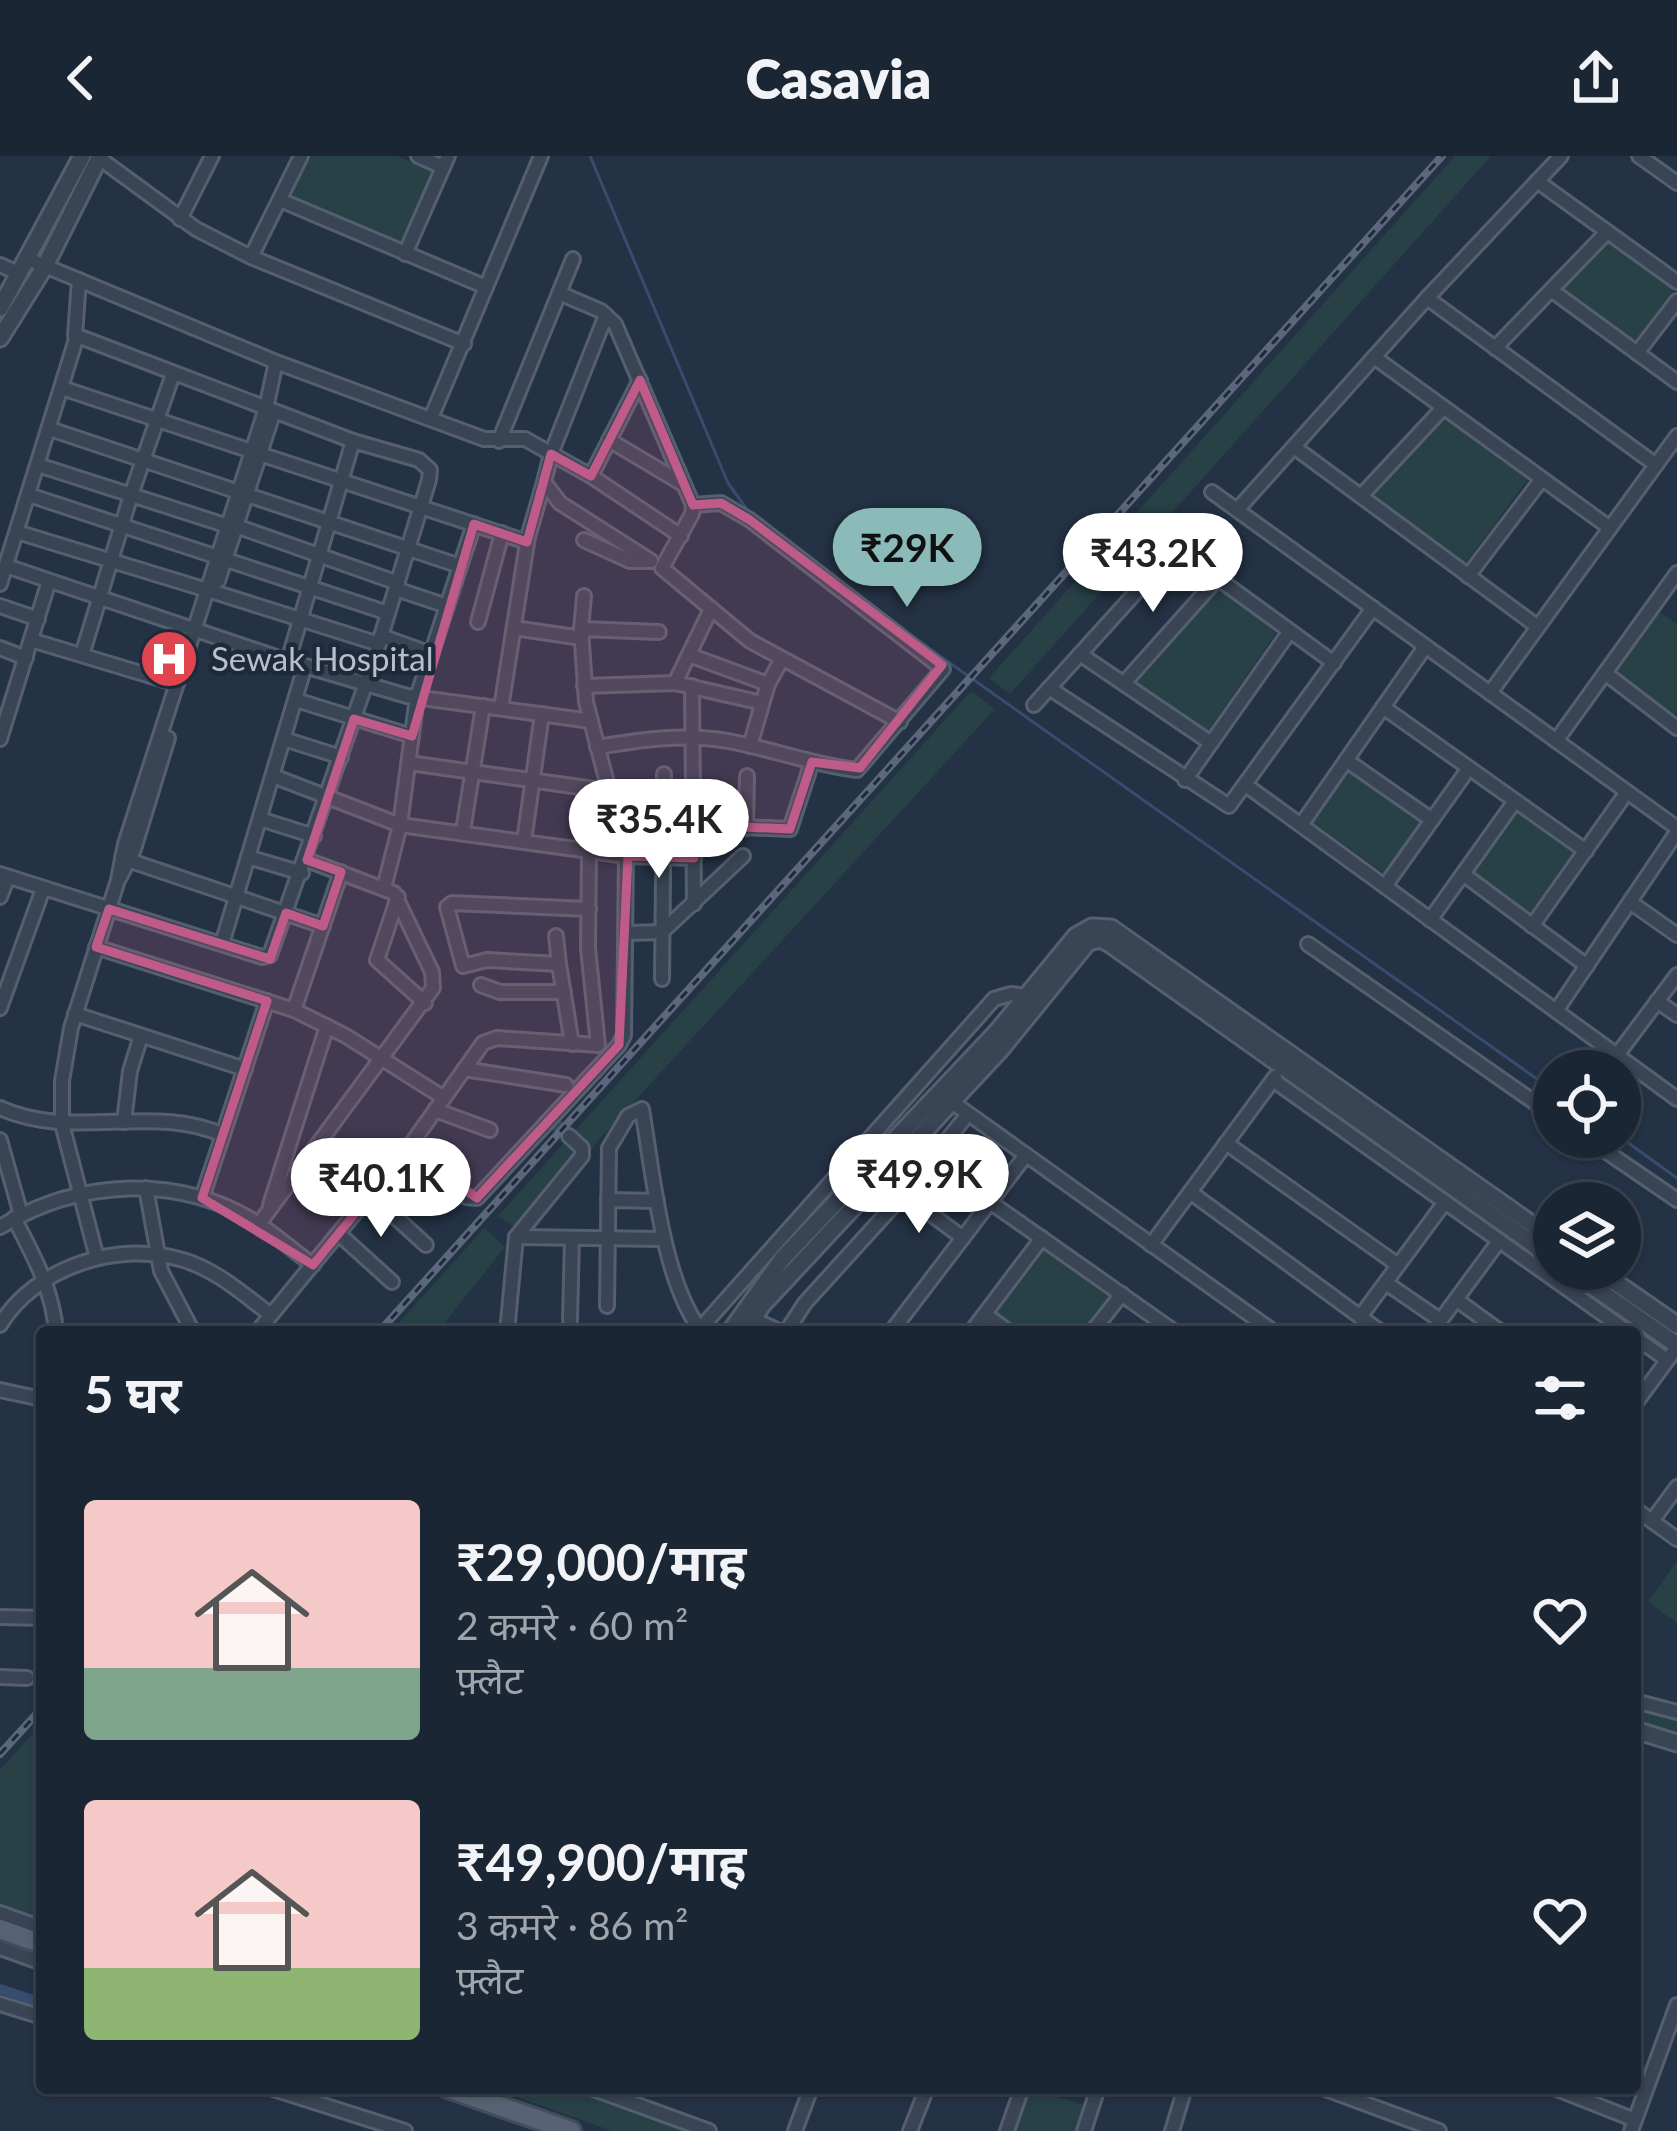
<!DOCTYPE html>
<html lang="hi">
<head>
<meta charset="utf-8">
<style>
  :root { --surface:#1b2634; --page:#242e3c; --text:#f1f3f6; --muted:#a0a5ac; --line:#39434f; --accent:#8bbbb9 }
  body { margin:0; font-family:Lato,"Noto Sans Devanagari",sans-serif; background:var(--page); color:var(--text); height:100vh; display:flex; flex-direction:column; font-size:45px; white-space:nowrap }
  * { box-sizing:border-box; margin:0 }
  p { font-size:39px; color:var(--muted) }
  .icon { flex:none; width:66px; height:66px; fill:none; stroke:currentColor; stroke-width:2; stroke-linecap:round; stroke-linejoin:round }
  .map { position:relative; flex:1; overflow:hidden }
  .details { position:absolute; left:36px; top:1170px; width:1605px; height:768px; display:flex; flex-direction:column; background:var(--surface); border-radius:12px; box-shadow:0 3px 9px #0004,0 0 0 3px var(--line) }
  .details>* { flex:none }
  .controls { position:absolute; left:1533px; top:894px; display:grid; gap:24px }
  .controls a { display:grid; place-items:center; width:108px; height:108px; border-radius:50%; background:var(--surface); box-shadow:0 3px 9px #0004,0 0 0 3px var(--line); font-size:60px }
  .price { position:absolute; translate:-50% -102px; padding:0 27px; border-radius:42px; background:#fff; color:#222; font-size:39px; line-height:78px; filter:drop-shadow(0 3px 6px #0008) }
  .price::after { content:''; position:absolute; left:50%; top:72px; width:36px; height:27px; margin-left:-18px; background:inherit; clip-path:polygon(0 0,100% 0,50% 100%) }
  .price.current { background:var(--accent); color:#111 }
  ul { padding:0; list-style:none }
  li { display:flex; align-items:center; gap:36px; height:300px; padding:0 48px }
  li span { display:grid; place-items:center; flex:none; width:336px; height:240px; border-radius:12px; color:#555 }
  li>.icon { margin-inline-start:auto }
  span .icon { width:144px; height:144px; fill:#fffc; stroke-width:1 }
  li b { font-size:51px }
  h2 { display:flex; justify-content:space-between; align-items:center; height:144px; padding:0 48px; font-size:51px }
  header { display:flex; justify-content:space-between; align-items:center; height:156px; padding:0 48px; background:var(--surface); font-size:54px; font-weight:800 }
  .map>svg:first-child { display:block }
  .green { fill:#274146 }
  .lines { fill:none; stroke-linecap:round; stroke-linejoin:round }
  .stream { stroke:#374c6e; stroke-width:3 }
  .canal { stroke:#374c6e; stroke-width:10 }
  .minor-tunnel { stroke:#3a475a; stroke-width:12; stroke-dasharray:12 6; stroke-linecap:butt }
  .minor-casing { stroke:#555f6f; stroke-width:18 }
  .tertiary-casing { stroke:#555f6f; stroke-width:21 }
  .primary-casing { stroke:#434d5e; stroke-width:24 }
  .minor { stroke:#394454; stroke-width:12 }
  .tertiary { stroke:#394454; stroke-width:15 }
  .primary { stroke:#576374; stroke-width:18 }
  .rail-casing { stroke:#5b687c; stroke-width:8 }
  .rail { stroke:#1e293a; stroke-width:3; stroke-dasharray:9; stroke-linecap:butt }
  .marked { fill:#be5b89; fill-opacity:0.2; stroke:#be5b89; stroke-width:9; stroke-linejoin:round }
  .labels { text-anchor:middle; stroke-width:9; stroke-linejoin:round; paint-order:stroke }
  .poi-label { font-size:33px; fill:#b7bfce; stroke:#1e293a; text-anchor:start }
</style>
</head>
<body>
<header><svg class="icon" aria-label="back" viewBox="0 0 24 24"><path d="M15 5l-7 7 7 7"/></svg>Casavia<svg class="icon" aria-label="share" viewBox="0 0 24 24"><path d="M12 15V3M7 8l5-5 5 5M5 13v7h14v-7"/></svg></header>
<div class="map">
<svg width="1677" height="1975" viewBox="0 0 1677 1975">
  <rect width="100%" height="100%" fill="#243245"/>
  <g class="green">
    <polygon points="308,0 397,0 436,17 403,90 290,41"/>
    <polygon points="1455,0 1491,0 1010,538 989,522"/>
    <polygon points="1609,83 1676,131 1636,185 1562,133"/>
    <polygon points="1445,261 1528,323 1464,409 1370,339"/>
    <polygon points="1218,432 1278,474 1208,575 1135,525"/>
    <polygon points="1659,455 1677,468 1677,556 1673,561 1613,518"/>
    <polygon points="971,535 995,553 517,1073 498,1060"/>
    <polygon points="1349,613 1422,665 1384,717 1311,665"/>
    <polygon points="1517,654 1574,695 1529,758 1471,717"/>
    <polygon points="484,1072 505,1091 437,1176 391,1176"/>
    <polygon points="1042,1089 1112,1139 1085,1176 1019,1176 993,1157"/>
    <polygon points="1677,1405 1677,1467 1648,1446"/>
    <polygon points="1635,1551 1677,1564 1677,1580 1635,1566"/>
    <polygon points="42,1567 42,1777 0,1763 0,1614"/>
    <polygon points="493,1932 570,1932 688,1975 612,1975"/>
    <polygon points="1030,1932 1087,1950 1077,1975 1014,1975"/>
  </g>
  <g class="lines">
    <g class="stream">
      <polyline points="590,0 728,327 751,359"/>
      <polyline points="892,466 1554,935"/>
      <polyline points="1620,981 1677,1022"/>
    </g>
    <polyline class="canal" points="0,1833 42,1847"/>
    <polyline class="minor-tunnel" points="557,969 569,980"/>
    <g class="minor-casing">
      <g id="minor">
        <polyline points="418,0 443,11"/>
        <polyline points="1639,0 1677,27"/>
        <polyline points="99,2 196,73 251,101 464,188"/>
        <polyline points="1537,25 1677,126"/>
        <polyline points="280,44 486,131"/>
        <polyline points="180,63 212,0"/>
        <polyline points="405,98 448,0"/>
        <polyline points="251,101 301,0"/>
        <polyline points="28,103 276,206 484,283 525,283 591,320 681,380"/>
        <polyline points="0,109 20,118"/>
        <polyline points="1551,134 1677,226"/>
        <polyline points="559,137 601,155 615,168 693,349 692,358 662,412 750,485 900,566"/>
        <polyline points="1427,142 1656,309"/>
        <polyline points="606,159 551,298 544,326 560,347 651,405"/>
        <polyline points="1495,192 1607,76"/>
        <polyline points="1637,197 1677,145"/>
        <polyline points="1374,201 1610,372"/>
        <polyline points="62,232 251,295"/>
        <polyline points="431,262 541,0"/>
        <polyline points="50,273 460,410"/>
        <polyline points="609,284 683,328"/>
        <polyline points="499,285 573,103"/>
        <polyline points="1294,291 1538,471"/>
        <polyline points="260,298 527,386"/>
        <polyline points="38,309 228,370"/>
        <polyline points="591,320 640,224"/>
        <polyline points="1212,336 1677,672"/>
        <polyline points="29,339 388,457"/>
        <polyline points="1361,340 1443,252"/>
        <polyline points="1237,354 1427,142 1561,0"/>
        <polyline points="236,370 398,427"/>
        <polyline points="17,376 207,434"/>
        <polyline points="584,384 630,405 650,405"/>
        <polyline points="6,410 288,505 407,540 591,565"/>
        <polyline points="1468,420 1542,323"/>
        <polyline points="218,425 274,255"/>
        <polyline points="0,428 77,180"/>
        <polyline points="396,433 447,450"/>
        <polyline points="214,436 379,488"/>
        <polyline points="0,450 38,463"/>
        <polyline points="478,466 502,377"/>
        <polyline points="514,472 582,482"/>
        <polyline points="581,473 659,476"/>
        <polyline points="381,480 431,498"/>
        <polyline points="31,484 177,528"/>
        <polyline points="0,492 26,502"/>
        <polyline points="1080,498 1211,587"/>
        <polyline points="82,499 131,339 173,218"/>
        <polyline points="689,499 768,528"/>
        <polyline points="288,505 353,285"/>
        <polyline points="1605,517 1677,572"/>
        <polyline points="675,527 710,455"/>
        <polyline points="1124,527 1217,423"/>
        <polyline points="584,530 675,527 762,547"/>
        <polyline points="692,530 694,748"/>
        <polyline points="1049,532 1229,650 1373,452"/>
        <polyline points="1490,537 1677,280"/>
        <polyline points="296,544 412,580"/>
        <polyline points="1034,549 1176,392 1334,507"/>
        <polyline points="1383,551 1586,695"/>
        <polyline points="501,552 528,381 544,326"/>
        <polyline points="0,583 49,425"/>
        <polyline points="284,583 341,601"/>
        <polyline points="1556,585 1677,417"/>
        <polyline points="750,590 768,528 782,503"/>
        <path d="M597 591C641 584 683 577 728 585 772 593 813 609 857 614L943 513 750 364 721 347 693 349"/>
        <polyline points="1346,604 1432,664"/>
        <polyline points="409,607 608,635"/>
        <polyline points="273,620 400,669 626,700 694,702"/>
        <polyline points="1185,624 1290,475"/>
        <polyline points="1247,630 1677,943"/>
        <polyline points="260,663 314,680"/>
        <polyline points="693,669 790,673 812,606"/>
        <polyline points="1301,669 1425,491"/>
        <polyline points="746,672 747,620"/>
        <polyline points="463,675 483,550"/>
        <polyline points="524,685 542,558"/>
        <polyline points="248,701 302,717"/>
        <polyline points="122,702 323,770"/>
        <polyline points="0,718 262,801 270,799 371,513 429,324 430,314 419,304 353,285 75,179 79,124"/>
        <polyline points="1463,718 1587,810"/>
        <polyline points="120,721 134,693 168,582"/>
        <polyline points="1385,730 1469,612"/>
        <polyline points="384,732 400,669 417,541 474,368"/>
        <polyline points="0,741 8,721"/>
        <polyline points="398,741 377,804 425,847"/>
        <polyline points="1630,746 1677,779"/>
        <polyline points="1430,764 1515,645"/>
        <polyline points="1532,770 1627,636"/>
        <polyline points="627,777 662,776 743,700"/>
        <polyline points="556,780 559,808 487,804 463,810 447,751 452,747 589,753"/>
        <polyline points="222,788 305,510"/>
        <polyline points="1308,788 1554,960"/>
        <polyline points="96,791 294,854 346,880 444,942"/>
        <polyline points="559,808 572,888"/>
        <polyline points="662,823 664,618"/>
        <polyline points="481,829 500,836 564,836"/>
        <polyline points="1657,845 1677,859"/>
        <polyline points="0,852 43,733"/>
        <polyline points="294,854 341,716"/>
        <polyline points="1556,855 1677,676"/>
        <polyline points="75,858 245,913"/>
        <polyline points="1617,899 1677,819"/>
        <polyline points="464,913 566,929"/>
        <polyline points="1273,924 1628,1176"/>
        <polyline points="952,946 1274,1176"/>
        <path d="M0 952C71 985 153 947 223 979"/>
        <polyline points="435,954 490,974"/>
        <polyline points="124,966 130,915 141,880"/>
        <polyline points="1585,981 1677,1044"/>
        <polyline points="0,984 21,1059"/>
        <polyline points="1226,987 1398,1109"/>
        <polyline points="407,994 466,1041 477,1042 619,889 624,879 626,700 586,546 581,473 584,440"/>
        <polyline points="146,1032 161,1115 193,1176"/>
        <polyline points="1190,1036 1381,1176"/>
        <polyline points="370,1038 426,1089"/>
        <polyline points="904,1038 963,1082"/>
        <polyline points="202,1042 267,845"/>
        <polyline points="608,1044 657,1045"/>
        <polyline points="990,1046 1175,1176"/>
        <polyline points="270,1049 327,870"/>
        <path d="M14 1062C33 1099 53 1134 56 1176"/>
        <polyline points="259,1068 433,832 432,816 394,737 307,704"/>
        <path d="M0 1071C79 1023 181 1017 260 1069 278 1081 295 1096 313 1109"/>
        <polyline points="339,1078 392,1126"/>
        <polyline points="516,1081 664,1083"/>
        <polyline points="1151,1089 1275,921"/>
        <polyline points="97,1102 62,968 62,925 71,872 118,724 125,688 266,252 276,206"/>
        <polyline points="1386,1127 1440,1164"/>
        <polyline points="1457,1144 1501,1176"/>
        <path d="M607 1150 609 992 628 960 642 953C653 1017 662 1125 702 1176"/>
        <polyline points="985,1158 1009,1176"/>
        <polyline points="1360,1161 1445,1046"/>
        <polyline points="753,1163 781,1176"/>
        <polyline points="570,1164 572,1082"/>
        <path d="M0 1169C35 1111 119 1084 183 1104 217 1114 244 1139 271 1159"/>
        <polyline points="699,1174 994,843 1011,838 1026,840"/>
        <polyline points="257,1176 407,994 483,887 497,882 598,889 588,792 589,695"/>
        <polyline points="507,1176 516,1081 582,1000 582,992 569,980"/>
        <polyline points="786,1176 805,1147 904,1038 968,958"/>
        <polyline points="891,1176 1026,999"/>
        <polyline points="971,1176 1042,1082"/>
        <polyline points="1092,1176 1122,1138"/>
        <polyline points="1432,1176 1499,1085"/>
        <polyline points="1635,1181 1667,1204"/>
        <polyline points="0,1234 42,1243"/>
        <polyline points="1635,1248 1677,1191"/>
        <polyline points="1635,1353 1677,1383"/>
        <polyline points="1652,1365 1677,1331"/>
        <polyline points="0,1461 42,1462"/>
        <polyline points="0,1521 27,1522"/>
        <polyline points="1635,1545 1677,1556"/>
        <polyline points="0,1757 42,1772"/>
        <polyline points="0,1792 42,1807"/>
        <polyline points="0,1848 42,1861"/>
        <polyline points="270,1932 405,1975"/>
        <polyline points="591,1932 709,1975"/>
        <polyline points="1323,1932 1439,1975"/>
        <polyline points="1554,1932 1635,1964"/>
        <polyline points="795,1975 811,1932"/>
        <polyline points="910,1975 927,1932"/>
        <polyline points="1007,1975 1022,1932"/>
        <polyline points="1084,1975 1098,1932"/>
        <polyline points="1172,1975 1185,1932"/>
        <polyline points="1631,1975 1677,1849"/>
      </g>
    </g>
    <g class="tertiary-casing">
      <g id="tertiary">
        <polyline points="0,152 82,0"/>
        <polyline points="0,182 45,110 100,0"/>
        <polyline points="1568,1113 1677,1189"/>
        <polyline points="1596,1113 1677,1169"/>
        <polyline points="730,1176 783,1102 996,877 1076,780 1092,771 1111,772 1554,1084"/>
        <polyline points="744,1176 762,1149 1000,894 1088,786 1101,783 1110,788 1554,1103"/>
        <polyline points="1635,1574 1677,1587"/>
      </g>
    </g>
    <g class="primary-casing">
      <g id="primary">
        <polyline points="0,1773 42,1788"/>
        <polyline points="448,1932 571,1975"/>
      </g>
    </g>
    <use href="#minor" class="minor"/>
    <use href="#tertiary" class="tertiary"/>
    <use href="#primary" class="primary"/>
    <g class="rail-casing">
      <g id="rail">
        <polyline points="379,1176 1442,0"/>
        <polyline points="0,1598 42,1552"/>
      </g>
    </g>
    <use href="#rail" class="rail"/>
  </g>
  <path class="marked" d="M640 224 693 349 721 347 750 364 942 509 860 612 812 606 790 673 693 669 694 702 628 700 619 889 477 1042 407 994 313 1109 202 1042 267 845 96 791 109 753 270 803 286 757 323 770 341 716 307 704 354 563 412 580 474 368 527 386 551 298 591 320Z"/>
  <defs>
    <g id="hospital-disc" transform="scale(3)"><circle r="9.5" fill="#e0444e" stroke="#1e293a"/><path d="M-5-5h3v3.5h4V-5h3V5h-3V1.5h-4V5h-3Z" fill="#fff"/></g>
  </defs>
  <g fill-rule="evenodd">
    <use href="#hospital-disc" x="169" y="503"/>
  </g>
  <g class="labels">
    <g class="poi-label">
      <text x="211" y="515">Sewak Hospital</text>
    </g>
  </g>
</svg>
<div class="controls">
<a><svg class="icon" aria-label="locate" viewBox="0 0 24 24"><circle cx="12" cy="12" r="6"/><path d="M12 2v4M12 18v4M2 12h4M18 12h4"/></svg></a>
<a><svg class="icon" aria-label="layers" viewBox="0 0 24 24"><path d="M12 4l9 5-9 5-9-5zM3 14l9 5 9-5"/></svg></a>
</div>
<b class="price current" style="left:907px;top:454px">₹29K</b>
<b class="price" style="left:1153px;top:459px">₹43.2K</b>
<b class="price" style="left:659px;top:725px">₹35.4K</b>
<b class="price" style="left:919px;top:1080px">₹49.9K</b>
<b class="price" style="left:381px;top:1084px">₹40.1K</b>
<section class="details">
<h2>5 घर<svg class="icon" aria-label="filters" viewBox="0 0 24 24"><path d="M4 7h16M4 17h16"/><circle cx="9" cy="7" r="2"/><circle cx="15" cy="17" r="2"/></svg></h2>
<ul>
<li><span style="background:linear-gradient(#f6c9c9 70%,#7fa58c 0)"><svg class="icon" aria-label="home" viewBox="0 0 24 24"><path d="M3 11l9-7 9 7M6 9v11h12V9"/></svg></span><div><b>₹29,000/माह</b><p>2 कमरे · 60 m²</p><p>फ़्लैट</p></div><svg class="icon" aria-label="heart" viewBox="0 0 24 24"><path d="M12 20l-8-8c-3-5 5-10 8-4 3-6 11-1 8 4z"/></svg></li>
<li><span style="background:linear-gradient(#f6c9c9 70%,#8fb573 0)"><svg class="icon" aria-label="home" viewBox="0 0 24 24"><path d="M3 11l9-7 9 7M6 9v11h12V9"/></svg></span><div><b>₹49,900/माह</b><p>3 कमरे · 86 m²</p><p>फ़्लैट</p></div><svg class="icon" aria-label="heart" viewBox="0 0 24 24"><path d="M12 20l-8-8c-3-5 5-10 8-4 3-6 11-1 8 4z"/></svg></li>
</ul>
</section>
</div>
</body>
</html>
